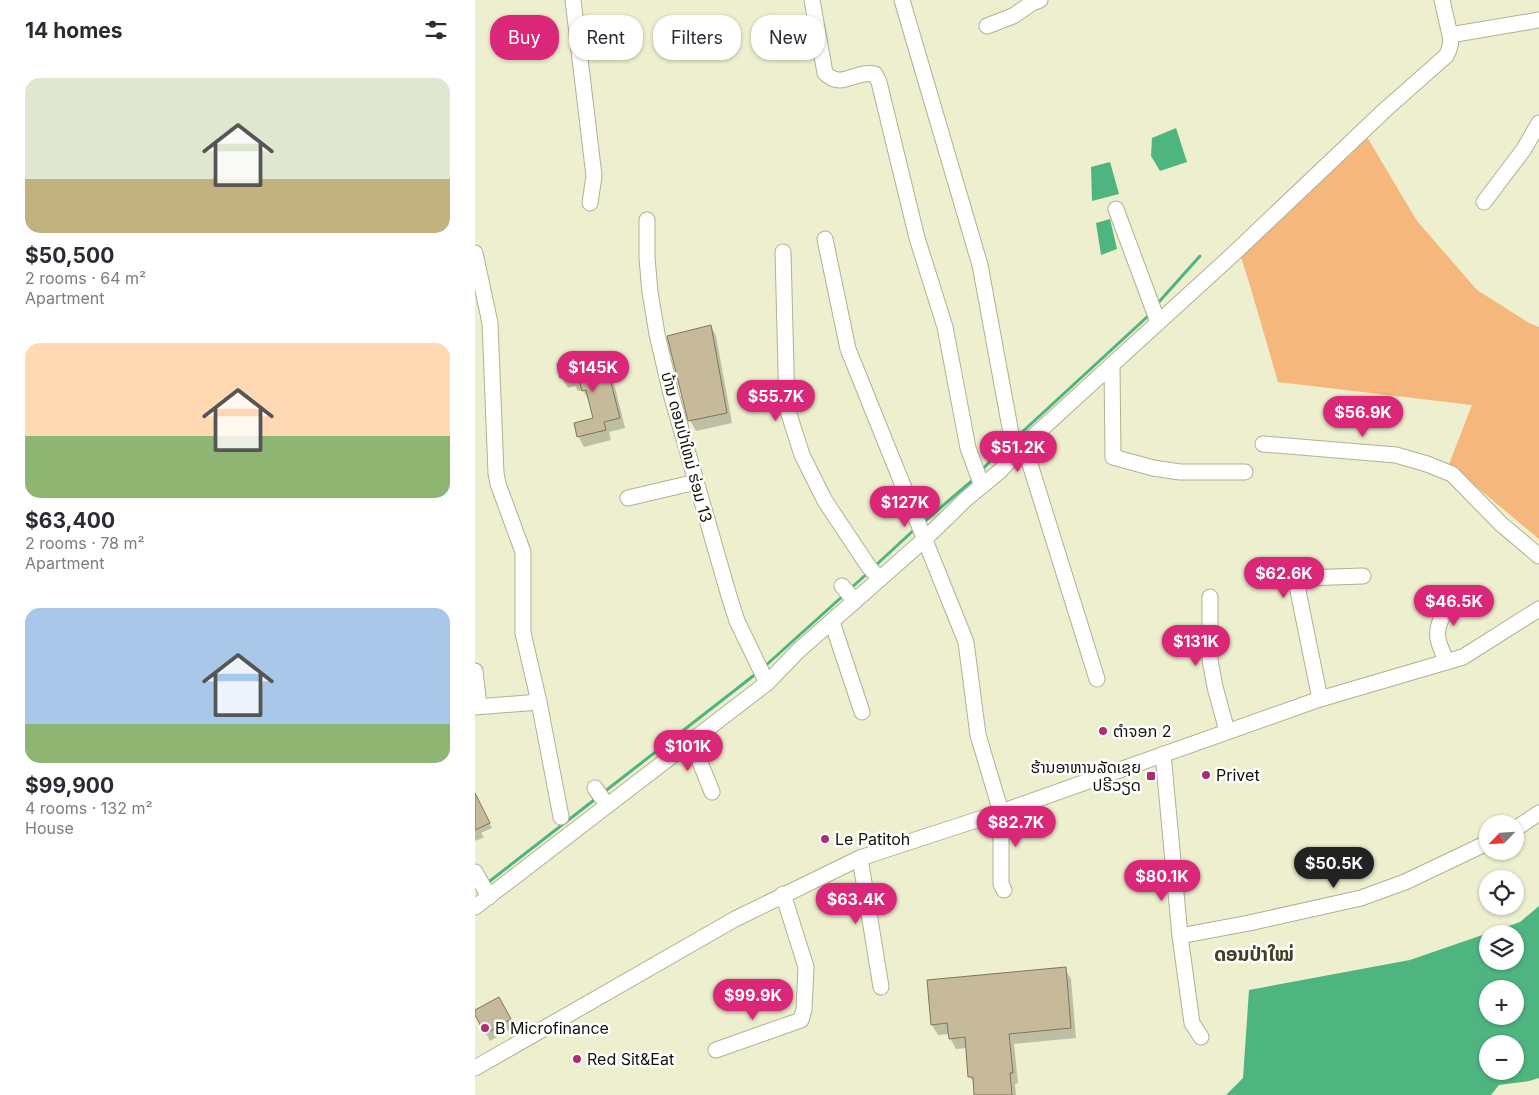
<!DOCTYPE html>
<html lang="en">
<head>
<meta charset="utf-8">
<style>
  :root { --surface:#fff; --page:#f2f2f3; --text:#2b2b33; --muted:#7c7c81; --accent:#db2777 }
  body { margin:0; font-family:Inter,"Noto Sans Lao",sans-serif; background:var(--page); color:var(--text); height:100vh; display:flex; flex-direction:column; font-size:19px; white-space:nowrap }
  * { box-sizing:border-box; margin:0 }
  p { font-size:16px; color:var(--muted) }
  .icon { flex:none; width:28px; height:28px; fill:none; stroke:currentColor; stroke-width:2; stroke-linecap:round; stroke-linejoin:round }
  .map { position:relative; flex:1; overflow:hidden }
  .details { display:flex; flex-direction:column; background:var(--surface); width:475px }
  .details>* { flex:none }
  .hud { position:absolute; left:15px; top:15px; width:475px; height:45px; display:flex; gap:10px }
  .needle { width:32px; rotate:245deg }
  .fabs { position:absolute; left:1004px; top:815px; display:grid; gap:10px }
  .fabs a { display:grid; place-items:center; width:45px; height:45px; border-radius:50%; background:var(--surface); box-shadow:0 1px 4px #0004; font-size:25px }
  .price { position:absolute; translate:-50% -42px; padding:0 11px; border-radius:18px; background:var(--accent); color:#fff; font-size:16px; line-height:32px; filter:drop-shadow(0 1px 2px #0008) }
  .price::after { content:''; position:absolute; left:50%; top:30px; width:15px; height:11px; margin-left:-8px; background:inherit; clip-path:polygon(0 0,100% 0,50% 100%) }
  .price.selected { background:#222; color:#fff }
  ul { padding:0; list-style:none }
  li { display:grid; align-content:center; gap:10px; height:265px; padding:0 25px }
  li span { display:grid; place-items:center; height:155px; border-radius:15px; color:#555 }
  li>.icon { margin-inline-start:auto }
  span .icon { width:90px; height:90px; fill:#fffc; stroke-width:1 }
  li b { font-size:21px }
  h2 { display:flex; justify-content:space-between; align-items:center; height:60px; padding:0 25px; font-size:21px }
  .tag { padding:0 18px; border-radius:20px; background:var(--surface); box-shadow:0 1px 4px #0004; font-size:18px; line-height:45px }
  .tag.selected { background:var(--accent); color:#fff }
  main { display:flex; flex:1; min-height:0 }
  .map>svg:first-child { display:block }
  .green { fill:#f6b77c }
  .water { fill:#4eb581; fill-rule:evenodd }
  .shadow { fill:#0003 }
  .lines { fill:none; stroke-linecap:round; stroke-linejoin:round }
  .stream { stroke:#4eb581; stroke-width:3 }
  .building { fill:#c7ba9b; stroke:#817558 }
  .minor-casing { stroke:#afb292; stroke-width:17 }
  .minor { stroke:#fff; stroke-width:15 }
  .poi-dot { fill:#b02b72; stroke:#fff; stroke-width:2 }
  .labels { text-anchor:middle; stroke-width:5; stroke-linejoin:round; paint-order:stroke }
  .street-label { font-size:16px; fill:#111206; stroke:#fff }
  .poi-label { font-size:16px; fill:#111206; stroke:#fff; text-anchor:start }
  .quarter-label { font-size:19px; font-weight:bold; fill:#3f4024; stroke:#fff }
</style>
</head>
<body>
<main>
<section class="details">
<h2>14 homes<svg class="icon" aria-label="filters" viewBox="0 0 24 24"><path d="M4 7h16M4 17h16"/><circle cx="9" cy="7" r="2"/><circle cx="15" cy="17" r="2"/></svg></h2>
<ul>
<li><span style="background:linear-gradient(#dfe7d0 65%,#c2b280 0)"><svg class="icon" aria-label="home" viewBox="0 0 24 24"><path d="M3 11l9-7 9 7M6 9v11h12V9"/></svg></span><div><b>$50,500</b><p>2 rooms · 64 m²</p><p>Apartment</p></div></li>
<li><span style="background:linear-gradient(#ffd9b3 60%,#8fb573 0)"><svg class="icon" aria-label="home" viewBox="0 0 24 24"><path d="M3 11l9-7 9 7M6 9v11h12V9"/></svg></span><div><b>$63,400</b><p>2 rooms · 78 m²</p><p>Apartment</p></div></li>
<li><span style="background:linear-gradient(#a9c7e8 75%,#8fb573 0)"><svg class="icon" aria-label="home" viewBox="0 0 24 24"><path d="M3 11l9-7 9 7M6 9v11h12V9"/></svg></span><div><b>$99,900</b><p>4 rooms · 132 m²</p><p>House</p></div></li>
</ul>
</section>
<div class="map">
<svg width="1064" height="1095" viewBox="0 0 1064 1095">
  <rect width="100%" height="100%" fill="#edefce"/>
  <polygon class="green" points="892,137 942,221 1002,290 1054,323 1064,327 1064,539 974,464 997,405 803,382 776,289 766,257"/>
  <g class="water">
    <polygon points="701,128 712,162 685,171 676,156 677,138"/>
    <polygon points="635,162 644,194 617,201 616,167"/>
    <polygon points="635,219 642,249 626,255 621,223"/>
    <path d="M1064 906V1078L1054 1081 1024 1085 1016 1095H751L768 1078 774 990 935 960 1045 922ZM1012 934H1040V961H1012ZM1012 989H1040V1016H1012ZM1012 1044H1040V1071H1012Z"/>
  </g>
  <g class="shadow">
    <polygon points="236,326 241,336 257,423 221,431 215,420"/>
    <polygon points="130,361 136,371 150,428 134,432 136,440 109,447 103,436 120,419 114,401 108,390 103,391 100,386 93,388 87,378 83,365 115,364"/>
    <polygon points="0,807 7,809 17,828 6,833 9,837 1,841 0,839"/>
    <polygon points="590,969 596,979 601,1038 539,1044 543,1083 540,1084 541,1095 501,1095 500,1085 495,1077 492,1048 481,1049 475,1038 475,1034 463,1035 457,1025"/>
    <polygon points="23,998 39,1027 15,1041 0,1011"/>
  </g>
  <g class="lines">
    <g class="stream">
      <polyline points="683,303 725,256"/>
      <polyline points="545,434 672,317"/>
      <polyline points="506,471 531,444"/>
      <polyline points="450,521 499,479"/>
      <polyline points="400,566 441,528"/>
      <polyline points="376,588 394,572"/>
      <polyline points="289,667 370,594"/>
      <polyline points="129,792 282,673"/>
      <polyline points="11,884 123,797"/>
    </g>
  </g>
  <g class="building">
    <polygon points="236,325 252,413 213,421 192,336"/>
    <polygon points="112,357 114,363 130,359 145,418 129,422 131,430 102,437 99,423 118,418 111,390 107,391 104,380 96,381 95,376 85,378 82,364"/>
    <polygon points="0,793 15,823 0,830"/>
    <polygon points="591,967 596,1028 534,1034 538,1073 535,1073 537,1095 499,1095 498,1077 493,1077 490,1037 474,1039 472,1023 456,1025 452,980"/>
    <polygon points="24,997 36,1019 10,1034 0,1015 0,1010"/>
  </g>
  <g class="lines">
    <g class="minor-casing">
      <g id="minor">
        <polyline points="98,0 119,176 115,203"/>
        <path d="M337 0 350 73C367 90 379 70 400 74L404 82 442 238 470 327 493 448 507 486"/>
        <polyline points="427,0 505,265 540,455"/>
        <polyline points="967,0 975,35"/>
        <polyline points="512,26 538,16 557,3 565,0"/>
        <polyline points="1009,202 1049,149 1064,123"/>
        <polyline points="641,209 683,322"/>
        <polyline points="172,220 172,258 175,292 182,334 196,394 254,596 262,621 292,683"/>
        <polyline points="350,239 373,349 491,642 503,735 526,812 526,884 529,890"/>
        <polyline points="308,252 312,408 327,455 350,501 394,567 405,579"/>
        <polyline points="0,253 15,323 21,473 23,484 48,552 48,633 64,702 86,817"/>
        <polyline points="637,364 638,457 678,468 705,472 770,472"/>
        <polyline points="788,444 921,455 952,464 977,474 1026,524 1064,556"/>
        <polyline points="549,445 622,679"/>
        <polyline points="153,498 221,482"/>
        <polyline points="367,586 380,601"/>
        <polyline points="735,597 735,660 740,687 752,731"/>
        <polyline points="357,622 387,712"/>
        <path d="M972 662C969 656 966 649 964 643 958 625 972 609 980 594"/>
        <polyline points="0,671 4,706"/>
        <polyline points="845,699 823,591 825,582 828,578 888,576"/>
        <polyline points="0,707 64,702"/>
        <polyline points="216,740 237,792"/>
        <polyline points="688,754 705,936 717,1023 726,1037"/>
        <polyline points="120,788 132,805"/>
        <polyline points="1040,829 1064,813"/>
        <polyline points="385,858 406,987"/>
        <polyline points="0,872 14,897"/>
        <path d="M0 907 292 683 323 651 450 539 491 499 525 471 549 445 754 258 911 109 971 56C975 49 977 43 975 35L1064 20"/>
        <polyline points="705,936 774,923 886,898 930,882 1012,843"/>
        <polyline points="241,1050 326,1020 329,1010 331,967 308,894"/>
        <polyline points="0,1068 260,919 385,858 526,812 845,699 988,657 1064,609"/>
      </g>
    </g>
    <use href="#minor" class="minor"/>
  </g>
  <g class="poi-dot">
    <circle cx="628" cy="731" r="5"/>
    <circle cx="731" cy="775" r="5"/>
    <rect x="671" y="771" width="10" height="10" rx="2.5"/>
    <circle cx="350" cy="839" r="5"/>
    <circle cx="10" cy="1028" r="5"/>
    <circle cx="102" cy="1059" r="5"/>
  </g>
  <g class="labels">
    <g class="street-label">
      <text transform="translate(212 447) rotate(75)" y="6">ບ້ານ ດອນປ່າໃຫມ່ ຮ່ອມ 13</text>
    </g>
    <g class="poi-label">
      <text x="638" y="737">ຕຳຈອກ 2</text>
      <text x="666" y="773" text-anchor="end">ຮ້ານອາຫານລັດເຊຍ<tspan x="666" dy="18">ປຣີວຽດ</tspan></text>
      <text x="741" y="781">Privet</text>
      <text x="360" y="845">Le Patitoh</text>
      <text x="20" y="1034">B Microfinance</text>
      <text x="112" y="1065">Red Sit&amp;Eat</text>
    </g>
    <g class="quarter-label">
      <text x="779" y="961">ດອນປ່າໃໝ່</text>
    </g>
  </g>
</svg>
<div class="fabs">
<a><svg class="needle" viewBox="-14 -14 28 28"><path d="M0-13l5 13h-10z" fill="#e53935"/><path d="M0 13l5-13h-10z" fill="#7c7c81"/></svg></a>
<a><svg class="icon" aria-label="locate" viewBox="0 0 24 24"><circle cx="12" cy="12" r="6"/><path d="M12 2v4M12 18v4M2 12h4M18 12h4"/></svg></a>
<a><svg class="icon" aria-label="layers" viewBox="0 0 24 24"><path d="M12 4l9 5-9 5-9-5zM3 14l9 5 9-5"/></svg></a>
<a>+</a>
<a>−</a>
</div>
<b class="price" style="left:118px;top:393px">$145K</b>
<b class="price" style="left:301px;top:422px">$55.7K</b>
<b class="price" style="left:888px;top:438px">$56.9K</b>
<b class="price" style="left:543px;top:473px">$51.2K</b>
<b class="price" style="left:430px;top:528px">$127K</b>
<b class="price" style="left:809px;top:599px">$62.6K</b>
<b class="price" style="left:979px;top:627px">$46.5K</b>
<b class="price" style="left:721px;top:667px">$131K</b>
<b class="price" style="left:213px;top:772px">$101K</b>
<b class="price" style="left:541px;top:848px">$82.7K</b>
<b class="price selected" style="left:859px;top:889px">$50.5K</b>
<b class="price" style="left:687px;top:902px">$80.1K</b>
<b class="price" style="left:381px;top:925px">$63.4K</b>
<b class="price" style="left:278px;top:1021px">$99.9K</b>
<div class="hud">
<a class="tag selected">Buy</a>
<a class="tag">Rent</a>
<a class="tag">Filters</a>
<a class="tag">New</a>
</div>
</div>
</main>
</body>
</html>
